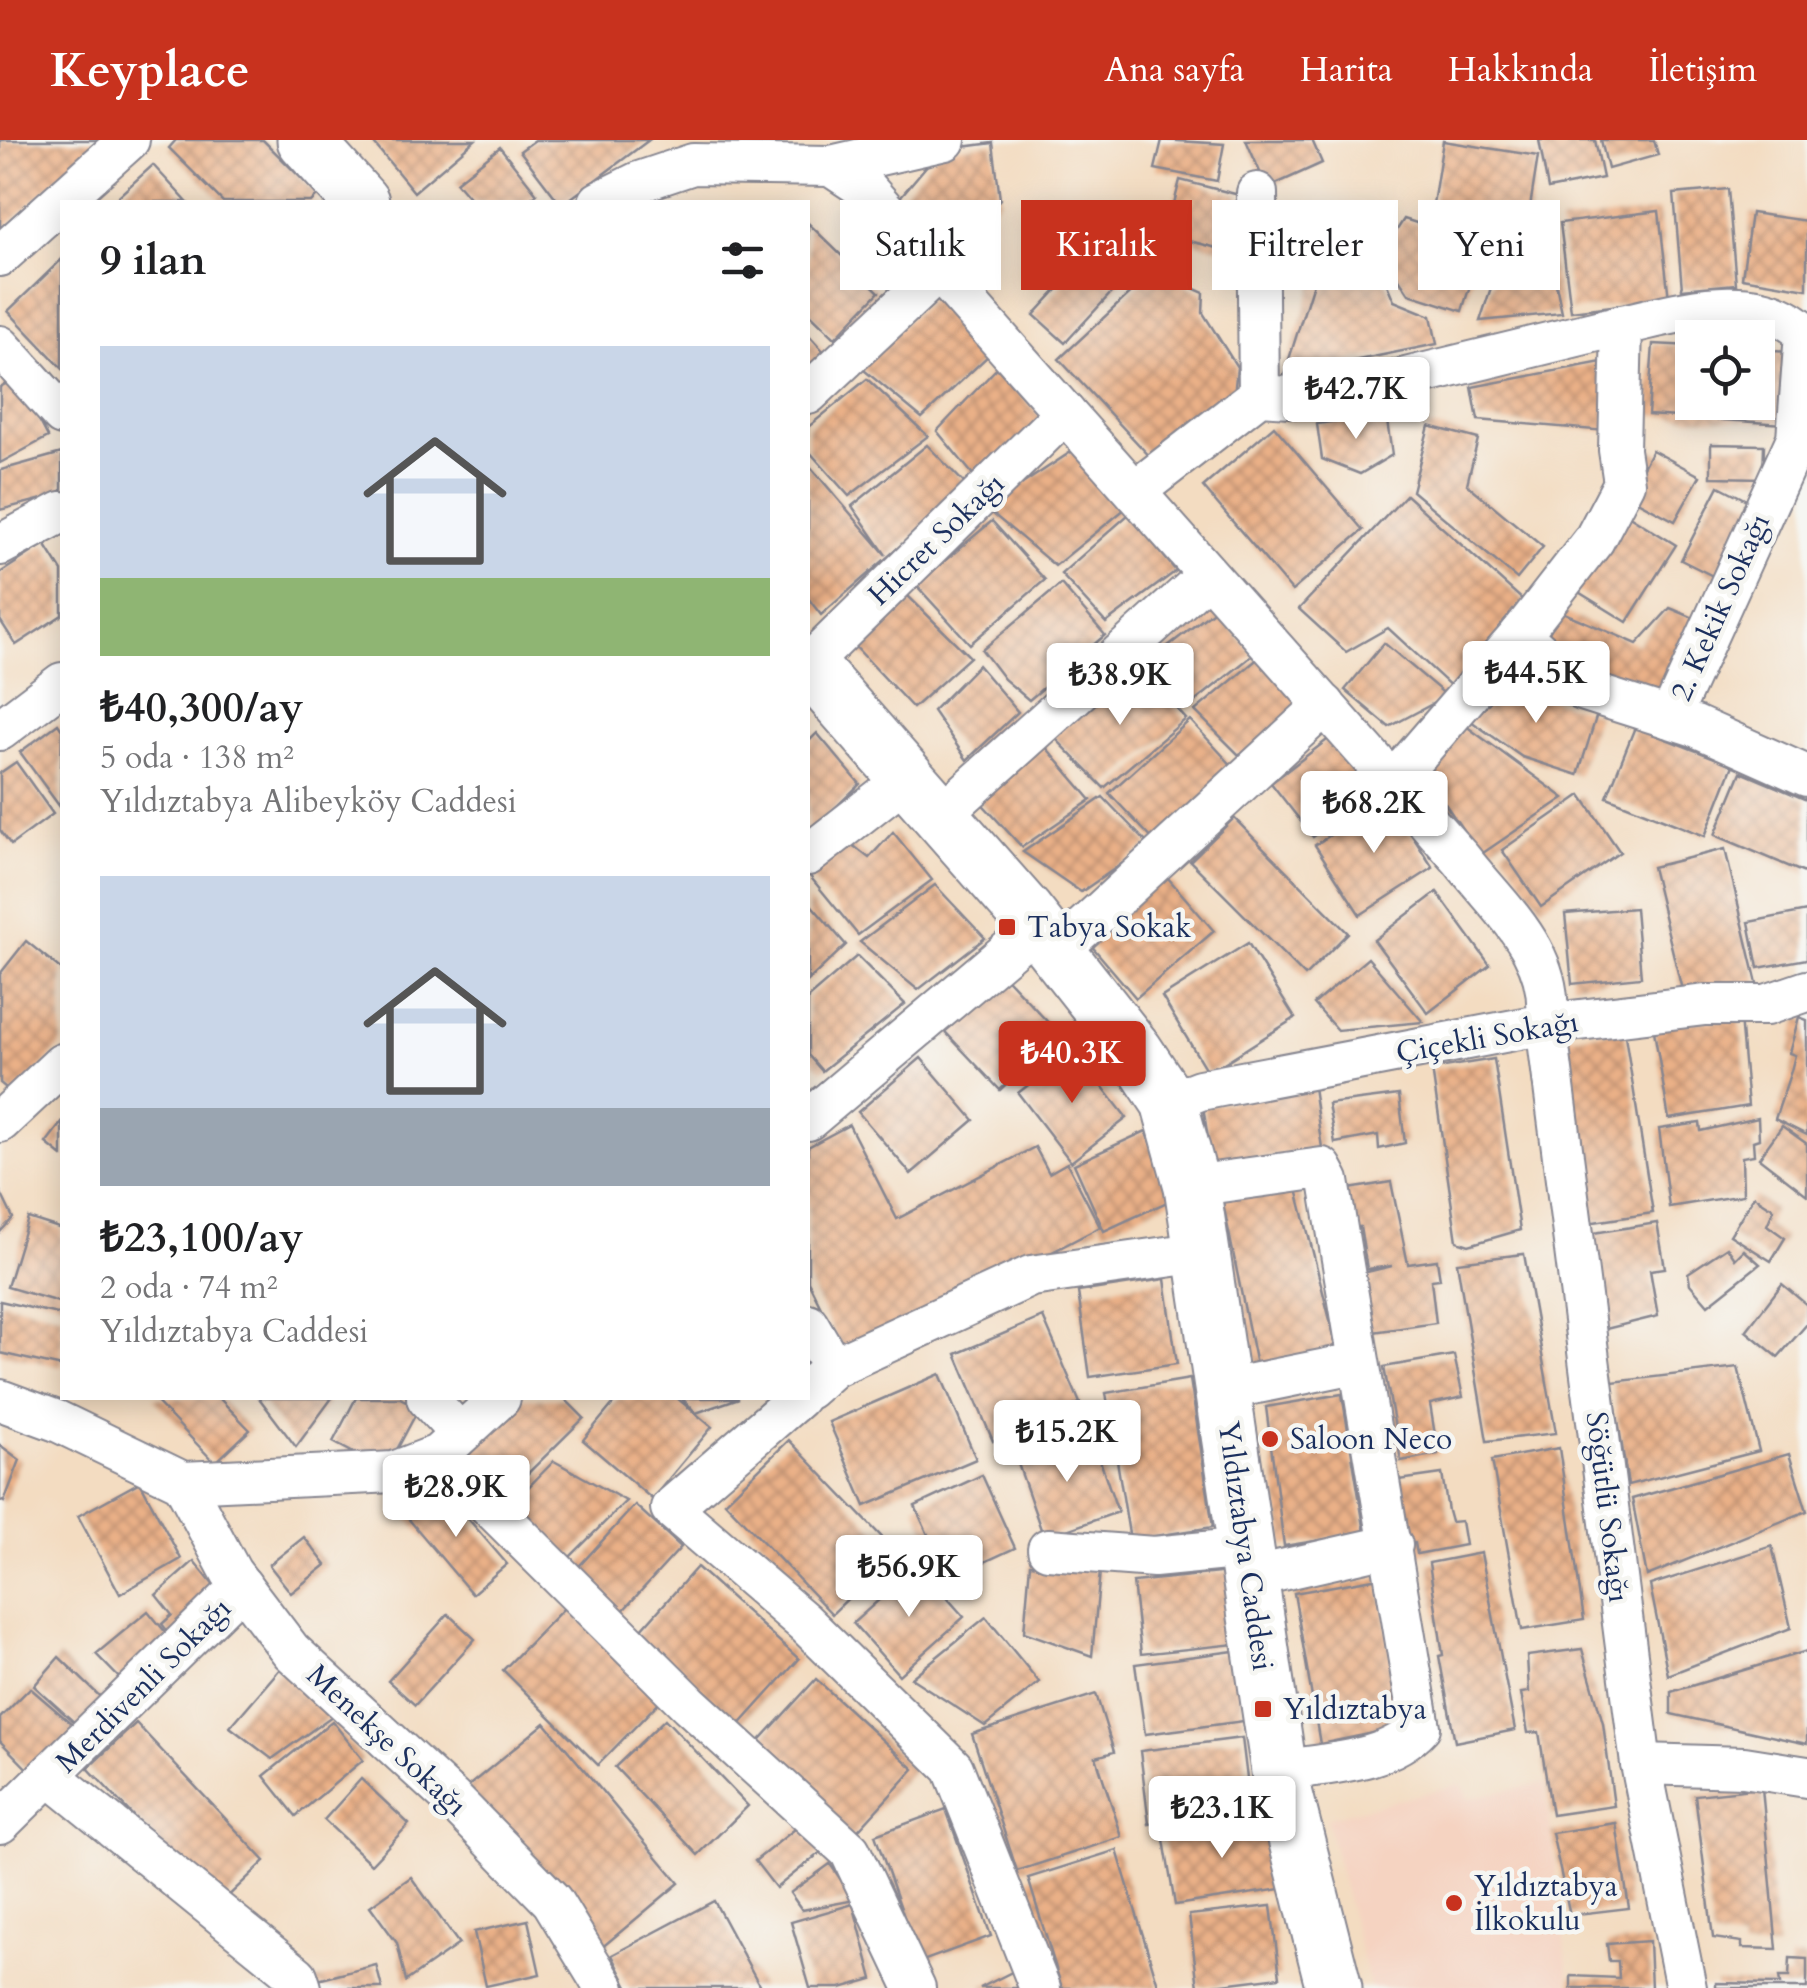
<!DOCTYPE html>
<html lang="tr">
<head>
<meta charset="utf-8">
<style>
  :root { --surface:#fff; --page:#f2f2f2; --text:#202124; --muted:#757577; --accent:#c8321e }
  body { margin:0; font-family:Cardo,serif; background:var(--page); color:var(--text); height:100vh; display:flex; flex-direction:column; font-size:38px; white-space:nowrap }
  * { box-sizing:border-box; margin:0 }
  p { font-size:32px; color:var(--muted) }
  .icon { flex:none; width:55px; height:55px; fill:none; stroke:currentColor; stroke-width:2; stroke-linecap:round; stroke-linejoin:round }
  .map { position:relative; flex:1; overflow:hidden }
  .drawer { position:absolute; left:60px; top:60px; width:750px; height:1200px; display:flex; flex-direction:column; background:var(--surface); border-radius:0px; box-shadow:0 5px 25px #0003 }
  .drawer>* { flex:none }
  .guide { position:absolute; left:840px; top:60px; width:815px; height:90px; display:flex; gap:20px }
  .fabs { position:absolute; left:1675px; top:180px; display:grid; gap:20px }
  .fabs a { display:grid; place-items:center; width:100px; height:100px; border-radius:0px; background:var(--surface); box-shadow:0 5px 25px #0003; font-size:50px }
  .price { position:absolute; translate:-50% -85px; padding:0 22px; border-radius:10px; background:#fff; color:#222; font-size:32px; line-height:65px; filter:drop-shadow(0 2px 5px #0008) }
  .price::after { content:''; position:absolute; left:50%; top:60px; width:30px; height:22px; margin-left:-15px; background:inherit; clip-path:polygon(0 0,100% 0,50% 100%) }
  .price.selected { background:var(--accent); color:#fff }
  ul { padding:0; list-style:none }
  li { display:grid; align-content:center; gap:20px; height:530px; padding:0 40px }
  li span { display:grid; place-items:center; height:310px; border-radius:0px; color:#555 }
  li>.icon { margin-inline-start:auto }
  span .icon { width:180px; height:180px; fill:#fffc; stroke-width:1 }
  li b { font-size:42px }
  h2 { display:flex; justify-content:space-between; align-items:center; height:120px; padding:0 40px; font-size:42px }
  .chip { padding:0 35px; border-radius:0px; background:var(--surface); box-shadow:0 5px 25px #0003; font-size:35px; line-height:90px }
  .chip.selected { background:var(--accent); color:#fff }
  header { display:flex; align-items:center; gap:60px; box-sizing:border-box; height:140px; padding:0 50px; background:var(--accent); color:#fff }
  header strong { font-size:48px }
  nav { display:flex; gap:55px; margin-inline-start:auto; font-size:35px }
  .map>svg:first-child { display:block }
  .built { fill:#f5d3c1 }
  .building { fill:url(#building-cross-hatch) }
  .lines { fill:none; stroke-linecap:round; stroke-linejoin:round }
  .minor-casing { stroke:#878690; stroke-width:44 }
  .secondary-casing { stroke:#878690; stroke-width:59 }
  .minor { stroke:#fff; stroke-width:40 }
  .secondary { stroke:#fff; stroke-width:55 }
  .poi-dot { fill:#c8321e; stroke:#f6f6f2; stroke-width:4 }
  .labels { text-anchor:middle; stroke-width:9; stroke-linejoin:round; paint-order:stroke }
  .street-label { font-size:30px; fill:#1b2f5e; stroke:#f6f6f2 }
  .poi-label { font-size:30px; fill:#1b2f5e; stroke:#f6f6f2; text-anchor:start }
</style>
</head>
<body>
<header>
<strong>Keyplace</strong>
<nav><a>Ana sayfa</a><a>Harita</a><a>Hakkında</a><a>İletişim</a></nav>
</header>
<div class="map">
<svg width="1807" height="1848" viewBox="0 0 1807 1848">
  <defs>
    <pattern id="building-cross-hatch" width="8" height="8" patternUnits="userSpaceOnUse" patternTransform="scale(2.5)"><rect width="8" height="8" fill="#eab087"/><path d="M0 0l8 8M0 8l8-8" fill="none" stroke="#bd9072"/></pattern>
  </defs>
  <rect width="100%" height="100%" fill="#f6f6f2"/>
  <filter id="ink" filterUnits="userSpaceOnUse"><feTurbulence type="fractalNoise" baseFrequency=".01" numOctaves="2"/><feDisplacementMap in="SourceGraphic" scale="20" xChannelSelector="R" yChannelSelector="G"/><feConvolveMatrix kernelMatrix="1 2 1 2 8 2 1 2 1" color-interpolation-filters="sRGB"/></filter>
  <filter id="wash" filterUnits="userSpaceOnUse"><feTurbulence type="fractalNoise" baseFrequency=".0048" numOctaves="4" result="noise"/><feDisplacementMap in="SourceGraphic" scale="40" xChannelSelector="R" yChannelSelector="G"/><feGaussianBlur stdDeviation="2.25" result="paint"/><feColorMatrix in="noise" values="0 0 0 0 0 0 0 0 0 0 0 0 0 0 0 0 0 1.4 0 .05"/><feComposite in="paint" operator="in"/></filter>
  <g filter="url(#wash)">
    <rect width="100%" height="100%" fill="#f3dcc1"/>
    <polygon class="built" points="1545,1643 1570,1848 1370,1848 1326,1678 1461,1644 1468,1658"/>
    <g id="blocks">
      <g class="building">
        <polygon points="0,0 100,0 0,91"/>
        <polygon points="176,0 263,0 318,55 311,62 223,62 169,8"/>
        <polygon points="371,0 475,0 414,52"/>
        <polygon points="535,0 649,0 566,62 559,62 520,11"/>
        <polygon points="1162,0 1224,4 1217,41 1155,29"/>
        <polygon points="1246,0 1312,0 1322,23 1267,48"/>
        <polygon points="1539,0 1595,0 1603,38 1548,49"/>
        <polygon points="1601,0 1654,0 1658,15 1608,29"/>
        <polygon points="1443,1 1538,16 1528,80 1433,64"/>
        <polygon points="993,3 1000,59 955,112 896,62 940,10"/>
        <polygon points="500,7 537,54 526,62 473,62 456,42"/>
        <polygon points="153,25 187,62 112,62"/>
        <polygon points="1180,40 1239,55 1225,110 1166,95"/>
        <polygon points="1728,49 1736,144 1682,149 1674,54"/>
        <polygon points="1659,71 1669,159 1571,171 1560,83"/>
        <polygon points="1751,73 1807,81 1807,149 1742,138"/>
        <polygon points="1404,79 1483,104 1462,171 1409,154 1382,113"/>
        <polygon points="808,83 879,152 835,198 808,172"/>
        <polygon points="1547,102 1562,173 1480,181 1504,108"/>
        <polygon points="1092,112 1123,140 1065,203 1034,175"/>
        <polygon points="62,119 62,228 8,171"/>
        <polygon points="1320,121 1386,142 1394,161 1431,176 1437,204 1284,235"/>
        <polygon points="1154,131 1204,153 1203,173 1237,227 1233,265 1156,323 1059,219"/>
        <polygon points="934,156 989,215 922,278 859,226"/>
        <polygon points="808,194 825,213 808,229"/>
        <polygon points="1653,204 1692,206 1692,262 1758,262 1758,210 1788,212 1783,284 1648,275"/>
        <polygon points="1612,220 1606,291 1478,280 1472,247"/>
        <polygon points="997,228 1044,280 975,337 937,291"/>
        <polygon points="17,238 48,297 0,323 0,247"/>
        <polygon points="867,239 928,296 849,356 808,310 808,287"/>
        <polygon points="1386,274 1392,315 1360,334 1322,319 1317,284"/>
        <polygon points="1274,286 1363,390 1292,451 1203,347"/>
        <polygon points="1429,286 1478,299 1467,344 1543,407 1517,439 1412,351"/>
        <polygon points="1711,304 1764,305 1763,338 1711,337"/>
        <polygon points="927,305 968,347 821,475 808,458 808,324 886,415 852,366"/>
        <polygon points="1074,310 1126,368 1055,426 986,368"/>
        <polygon points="1652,310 1700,336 1675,381 1628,356"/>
        <polygon points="62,313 62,354 0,370 1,330"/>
        <polygon points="1719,346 1758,366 1721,440 1681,420"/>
        <polygon points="1406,355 1525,462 1455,550 1388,488 1346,512 1299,469"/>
        <polygon points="1618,369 1676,405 1627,482 1569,446"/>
        <polygon points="1129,374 1176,431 1106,483 1061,434"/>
        <polygon points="992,381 1045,440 970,504 916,445"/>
        <polygon points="45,404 62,431 62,475 16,505 0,480 0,433"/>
        <polygon points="1061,444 1105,495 1029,560 1004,539 982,510"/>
        <polygon points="905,453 970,517 913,568 852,503"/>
        <polygon points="1670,468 1708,484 1670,567 1543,505 1560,471 1637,504"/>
        <polygon points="1216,469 1253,515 1192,564 1150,520"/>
        <polygon points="1384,503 1447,556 1389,587 1345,550"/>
        <polygon points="1267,511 1312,565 1243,619 1195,571"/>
        <polygon points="978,525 1018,572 967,620 933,571"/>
        <polygon points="1139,529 1186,579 1104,648 1052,595"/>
        <polygon points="1494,541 1597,574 1578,635 1522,617 1468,579"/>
        <polygon points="1190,580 1236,630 1159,706 1109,653"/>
        <polygon points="58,584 62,590 60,667 20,612"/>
        <polygon points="1466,586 1564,658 1480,715 1416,621"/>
        <polygon points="1635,587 1733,625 1705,696 1607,657"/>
        <polygon points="817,593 860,644 808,694 808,602"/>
        <polygon points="1331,597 1373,652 1313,697 1271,643"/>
        <polygon points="1039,599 1091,660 1022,707 976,657"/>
        <polygon points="16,622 53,674 11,705 0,690 0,633"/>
        <polygon points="1741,632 1807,660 1807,734 1715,695"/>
        <polygon points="1581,655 1620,712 1541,767 1502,710"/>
        <polygon points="1103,657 1149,705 1081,752 1023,712"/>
        <polygon points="1388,658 1433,728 1360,775 1315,705"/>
        <polygon points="1234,678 1348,793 1305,836 1190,721"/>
        <polygon points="893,692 932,740 858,795 808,734 846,700 869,718"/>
        <polygon points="1725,709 1760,856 1683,854 1652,727"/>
        <polygon points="1161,730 1214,791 1136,858 1084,797"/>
        <polygon points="935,745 985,798 918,850 860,802"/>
        <polygon points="1437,752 1490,825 1428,873 1374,800"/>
        <polygon points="808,761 846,805 808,841"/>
        <polygon points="1635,768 1641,837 1572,844 1565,774"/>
        <polygon points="1807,771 1807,819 1758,828 1749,782"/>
        <polygon points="26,801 62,830 62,903 18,958 0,943 0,834"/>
        <polygon points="1248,803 1295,878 1208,933 1162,857"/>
        <polygon points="857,816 905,864 822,931 808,915 808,858"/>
        <polygon points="1368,818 1423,882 1337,890 1314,864"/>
        <polygon points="994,825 1059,894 1000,950 935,881"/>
        <polygon points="1799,877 1807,880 1807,995 1775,979 1791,931 1795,915 1789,913"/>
        <polygon points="1740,878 1748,966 1669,979 1653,885"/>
        <polygon points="1624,889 1653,1073 1587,1083 1561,898"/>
        <polygon points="1074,910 1127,978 1071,1022 1018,953"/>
        <polygon points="921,918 974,980 911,1034 858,972"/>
        <polygon points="1494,919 1520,1090 1469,1105 1457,1101 1432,929"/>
        <polygon points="1313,947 1322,1008 1212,1025 1203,966"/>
        <polygon points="1399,955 1405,1003 1379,1009 1378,995 1335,1003 1328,964"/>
        <polygon points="1758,978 1759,999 1753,1001 1754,1015 1742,1017 1743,1055 1669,1067 1659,989 1700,983 1701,991"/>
        <polygon points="62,982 62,1016 46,1003"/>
        <polygon points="849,985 897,1079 1035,1007 1049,1033 1067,1023 1100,1087 847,1219 808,1141 808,1007"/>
        <polygon points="1782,986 1807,1004 1807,1055 1759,1018"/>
        <polygon points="1146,991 1176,1058 1104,1091 1074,1024"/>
        <polygon points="1391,1042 1408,1124 1437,1120 1440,1139 1431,1140 1436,1183 1359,1194 1350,1136 1392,1126 1367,1129 1360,1087 1344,1089 1337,1051"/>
        <polygon points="1296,1045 1337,1208 1256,1225 1222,1058"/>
        <polygon points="0,1051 13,1078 0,1092"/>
        <polygon points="1754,1056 1774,1069 1767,1085 1785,1098 1771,1121 1730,1095"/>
        <polygon points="28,1078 62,1089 62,1163 7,1147"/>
        <polygon points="1657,1083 1665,1128 1650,1130 1658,1176 1602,1190 1587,1094"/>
        <polygon points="1727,1107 1735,1119 1744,1110 1760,1124 1708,1165 1690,1144 1688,1133"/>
        <polygon points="1524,1114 1556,1293 1487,1301 1457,1122"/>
        <polygon points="1165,1139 1177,1224 1090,1237 1078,1152"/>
        <polygon points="1782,1144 1807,1165 1807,1184 1778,1217 1746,1191"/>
        <polygon points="0,1161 62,1175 62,1227 0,1213"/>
        <polygon points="1043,1177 1080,1263 993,1301 956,1214"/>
        <polygon points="1454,1215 1463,1257 1430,1264 1438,1314 1401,1321 1384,1227"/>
        <polygon points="1738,1227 1759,1311 1628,1345 1612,1242"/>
        <polygon points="940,1234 976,1319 865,1366 829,1282"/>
        <polygon points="1190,1239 1213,1387 1130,1400 1106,1253"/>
        <polygon points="1342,1254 1365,1393 1284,1406 1266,1267"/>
        <polygon points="153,1258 219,1258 250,1290 215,1323"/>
        <polygon points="259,1258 332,1258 296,1307"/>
        <polygon points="356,1258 400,1258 419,1268 386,1330 333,1302"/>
        <polygon points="522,1258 564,1258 584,1278 503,1358 462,1317"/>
        <polygon points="618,1258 677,1258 712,1287 652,1359 583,1300"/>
        <polygon points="682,1258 739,1258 696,1273"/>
        <polygon points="1090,1292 1118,1372 1044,1398 1016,1318"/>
        <polygon points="789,1300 896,1412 832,1474 725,1362"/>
        <polygon points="0,1305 20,1320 4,1362 0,1360"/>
        <polygon points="1559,1308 1584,1480 1522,1490 1492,1320"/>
        <polygon points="1789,1314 1807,1371 1647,1436 1632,1359"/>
        <polygon points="554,1321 626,1361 565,1422 509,1367"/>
        <polygon points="1442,1334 1448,1371 1451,1382 1461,1381 1465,1405 1417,1414 1415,1403 1406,1404 1385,1342"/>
        <polygon points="982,1335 1015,1408 948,1439 915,1366"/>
        <polygon points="140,1342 181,1419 120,1454 78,1376"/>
        <polygon points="440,1346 507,1424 472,1454 406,1376"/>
        <polygon points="635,1365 681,1407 618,1476 572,1434"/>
        <polygon points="304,1397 326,1425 291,1453 269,1425"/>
        <polygon points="1772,1406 1791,1488 1668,1535 1650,1445"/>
        <polygon points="1481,1413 1515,1590 1455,1602 1439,1516 1443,1515 1429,1423"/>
        <polygon points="194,1421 223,1457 176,1502 162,1484 172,1475 156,1455"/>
        <polygon points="1030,1424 1100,1431 1092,1516 1024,1492"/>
        <polygon points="918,1425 964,1477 899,1535 853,1483"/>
        <polygon points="697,1427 799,1519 735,1590 634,1498"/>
        <polygon points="1229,1432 1236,1504 1141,1514 1133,1442"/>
        <polygon points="1379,1438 1403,1587 1320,1604 1294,1453"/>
        <polygon points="566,1466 661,1560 598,1625 503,1530"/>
        <polygon points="148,1471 176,1505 129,1548 96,1514"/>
        <polygon points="448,1474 475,1499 415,1565 388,1541"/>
        <polygon points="986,1477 1039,1542 985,1586 911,1538"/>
        <polygon points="1582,1509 1603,1583 1614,1666 1552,1675 1539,1592 1528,1593 1521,1553 1529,1552 1527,1516"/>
        <polygon points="1234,1511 1244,1581 1145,1594 1135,1524"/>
        <polygon points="1807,1511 1807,1604 1671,1574 1671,1552"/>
        <polygon points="59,1517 114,1570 87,1594 34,1546"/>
        <polygon points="285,1523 339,1571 272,1619 230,1587"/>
        <polygon points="816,1539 914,1629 850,1699 753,1608"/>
        <polygon points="30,1548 86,1596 40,1642 0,1601 0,1578"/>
        <polygon points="1096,1554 1114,1612 1096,1617 1122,1697 1017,1731 972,1594"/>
        <polygon points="665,1579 748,1666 698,1715 615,1627"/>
        <polygon points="332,1581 363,1620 296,1676 264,1636"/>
        <polygon points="136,1583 265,1721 218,1766 88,1628"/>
        <polygon points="545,1583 679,1743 600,1809 466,1648"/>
        <polygon points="1242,1598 1251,1671 1149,1684 1140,1611"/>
        <polygon points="361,1639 409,1684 371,1724 324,1680"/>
        <polygon points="1762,1648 1777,1809 1742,1808 1742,1802 1713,1798 1695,1655"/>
        <polygon points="946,1669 991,1796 920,1822 875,1695"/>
        <polygon points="1269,1677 1281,1749 1175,1765 1163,1694"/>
        <polygon points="1616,1683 1629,1768 1570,1775 1552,1693"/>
        <polygon points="800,1685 821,1712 776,1748 755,1721"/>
        <polygon points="1117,1710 1159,1848 1062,1848 1028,1738"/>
        <polygon points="830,1724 855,1760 802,1770 790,1753"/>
        <polygon points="411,1737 459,1804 406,1841 397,1803 370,1766"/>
        <polygon points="714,1761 761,1848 629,1848 612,1815"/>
        <polygon points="853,1764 873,1839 841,1848 810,1848 791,1782"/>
        <polygon points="1271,1766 1280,1837 1198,1847 1189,1775"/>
        <polygon points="528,1780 540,1834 486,1846 474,1792"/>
        <polygon points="1649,1801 1651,1848 1571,1848 1571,1836 1619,1838 1618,1821 1609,1821 1607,1804"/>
        <polygon points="1790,1818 1807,1819 1807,1848 1716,1848 1716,1843 1780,1844 1779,1837 1789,1837"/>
        <polygon points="376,1825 382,1848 315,1848 314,1841"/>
        <polygon points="1012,1832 1021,1848 980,1848"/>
      </g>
    </g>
  </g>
  <g filter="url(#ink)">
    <use href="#blocks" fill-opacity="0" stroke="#878690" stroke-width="2.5"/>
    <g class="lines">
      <g class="minor-casing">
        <g id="minor">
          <polyline points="831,26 945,0"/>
          <polyline points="1257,53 1259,255"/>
          <path d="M599 62 639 42 693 24 831 26 866 49 1461 719C1501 770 1557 815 1546 884L1641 1624 1686 1848"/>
          <polyline points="0,116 129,0"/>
          <path d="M1622 185C1678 173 1758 147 1805 193L1797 298 1670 578"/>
          <polyline points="0,206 62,275"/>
          <polyline points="808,254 939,131"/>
          <polyline points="1135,351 1259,255 1320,259 1622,185 1619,310 1624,343 1594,400 1520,495 1393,642"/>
          <polyline points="0,405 62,372"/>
          <polyline points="1520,495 1582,550 1695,586 1807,636"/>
          <polyline points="808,525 1065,273"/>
          <polyline points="0,590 62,543"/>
          <polyline points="941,675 1208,435"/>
          <polyline points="808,715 908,637"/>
          <polyline points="1058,811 1325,565"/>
          <polyline points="1169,962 1200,950 1546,884 1705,865 1766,865 1807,851"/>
          <polyline points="808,980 1038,786"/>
          <polyline points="0,982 62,924"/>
          <path d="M1192 1046 1322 1028 1329 1041 1420 1587C1387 1623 1326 1623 1279 1631"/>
          <polyline points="808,1184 833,1227"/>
          <polyline points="808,1249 833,1227 1031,1136 1202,1112"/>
          <polyline points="1223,1250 1356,1223"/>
          <polyline points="427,1258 460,1294"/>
          <polyline points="798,1258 671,1368 804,1482 953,1628 1040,1848"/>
          <polyline points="0,1260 57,1281 183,1342 394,1332 438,1315 500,1258"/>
          <polyline points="438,1315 689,1564 850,1711 915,1848"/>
          <polyline points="183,1342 231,1432 291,1511 452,1659 552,1761 605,1848"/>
          <polyline points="1048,1409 1154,1417 1246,1408"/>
          <polyline points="1251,1437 1392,1405"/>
          <polyline points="1641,1624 1744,1627 1807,1637"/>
          <polyline points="51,1637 297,1836 301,1848"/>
          <polyline points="0,1683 242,1446"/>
        </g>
      </g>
      <g class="secondary-casing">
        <g id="secondary">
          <polyline points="305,0 361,62"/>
          <polyline points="808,525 1026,773 1135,911 1169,962 1192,1046 1279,1631 1334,1848"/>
        </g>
      </g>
      <use href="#minor" class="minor"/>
      <use href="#secondary" class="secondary"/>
    </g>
  </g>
  <g class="poi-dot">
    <rect x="997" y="777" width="20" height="20" rx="5"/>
    <circle cx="1270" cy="1299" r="10"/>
    <rect x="1253" y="1559" width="20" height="20" rx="5"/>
    <circle cx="1454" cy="1763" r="10"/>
  </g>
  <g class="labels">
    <g class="street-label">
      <text transform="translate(936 399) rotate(-44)" y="10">Hicret Sokağı</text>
      <text transform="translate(1720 467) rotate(-66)" y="10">2. Kekik Sokağı</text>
      <text transform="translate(1487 897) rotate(-10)" y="10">Çiçekli Sokağı</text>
      <text transform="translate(1608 1367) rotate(83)" y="10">Söğütlü Sokağı</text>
      <text transform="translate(1246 1406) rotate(82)" y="10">Yıldıztabya Caddesi</text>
      <text transform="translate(143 1545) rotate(-45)" y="10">Merdivenli Sokağı</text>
      <text transform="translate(387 1600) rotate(43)" y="10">Menekşe Sokağı</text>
    </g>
    <g class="poi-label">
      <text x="1027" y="797">Tabya Sokak</text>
      <text x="1290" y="1309">Saloon Neco</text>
      <text x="1283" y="1579">Yıldıztabya</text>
      <text x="1474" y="1756">Yıldıztabya<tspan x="1474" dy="34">İlkokulu</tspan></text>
    </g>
  </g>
</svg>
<div class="fabs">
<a><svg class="icon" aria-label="locate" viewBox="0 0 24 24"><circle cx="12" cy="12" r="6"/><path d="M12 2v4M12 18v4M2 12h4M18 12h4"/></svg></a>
</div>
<b class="price" style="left:1356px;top:302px">₺42.7K</b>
<b class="price" style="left:1536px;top:586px">₺44.5K</b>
<b class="price" style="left:1120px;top:588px">₺38.9K</b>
<b class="price" style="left:1374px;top:716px">₺68.2K</b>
<b class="price selected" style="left:1072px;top:966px">₺40.3K</b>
<b class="price" style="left:1067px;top:1345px">₺15.2K</b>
<b class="price" style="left:456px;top:1400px">₺28.9K</b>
<b class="price" style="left:909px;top:1480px">₺56.9K</b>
<b class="price" style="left:1222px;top:1721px">₺23.1K</b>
<div class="guide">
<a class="chip">Satılık</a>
<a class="chip selected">Kiralık</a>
<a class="chip">Filtreler</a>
<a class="chip">Yeni</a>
</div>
<section class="drawer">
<h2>9 ilan<svg class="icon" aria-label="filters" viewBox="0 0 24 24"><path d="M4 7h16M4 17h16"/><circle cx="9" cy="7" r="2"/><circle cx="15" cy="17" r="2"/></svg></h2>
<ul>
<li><span style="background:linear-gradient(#c9d6e8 75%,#8fb573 0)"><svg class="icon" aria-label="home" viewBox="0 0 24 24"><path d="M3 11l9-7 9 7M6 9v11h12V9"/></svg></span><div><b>₺40,300/ay</b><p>5 oda · 138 m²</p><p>Yıldıztabya Alibeyköy Caddesi</p></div></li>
<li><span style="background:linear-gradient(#c9d6e8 75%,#9aa5b1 0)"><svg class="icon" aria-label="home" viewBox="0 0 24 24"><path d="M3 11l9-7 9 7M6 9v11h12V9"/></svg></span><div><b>₺23,100/ay</b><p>2 oda · 74 m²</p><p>Yıldıztabya Caddesi</p></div></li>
</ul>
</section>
</div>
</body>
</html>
